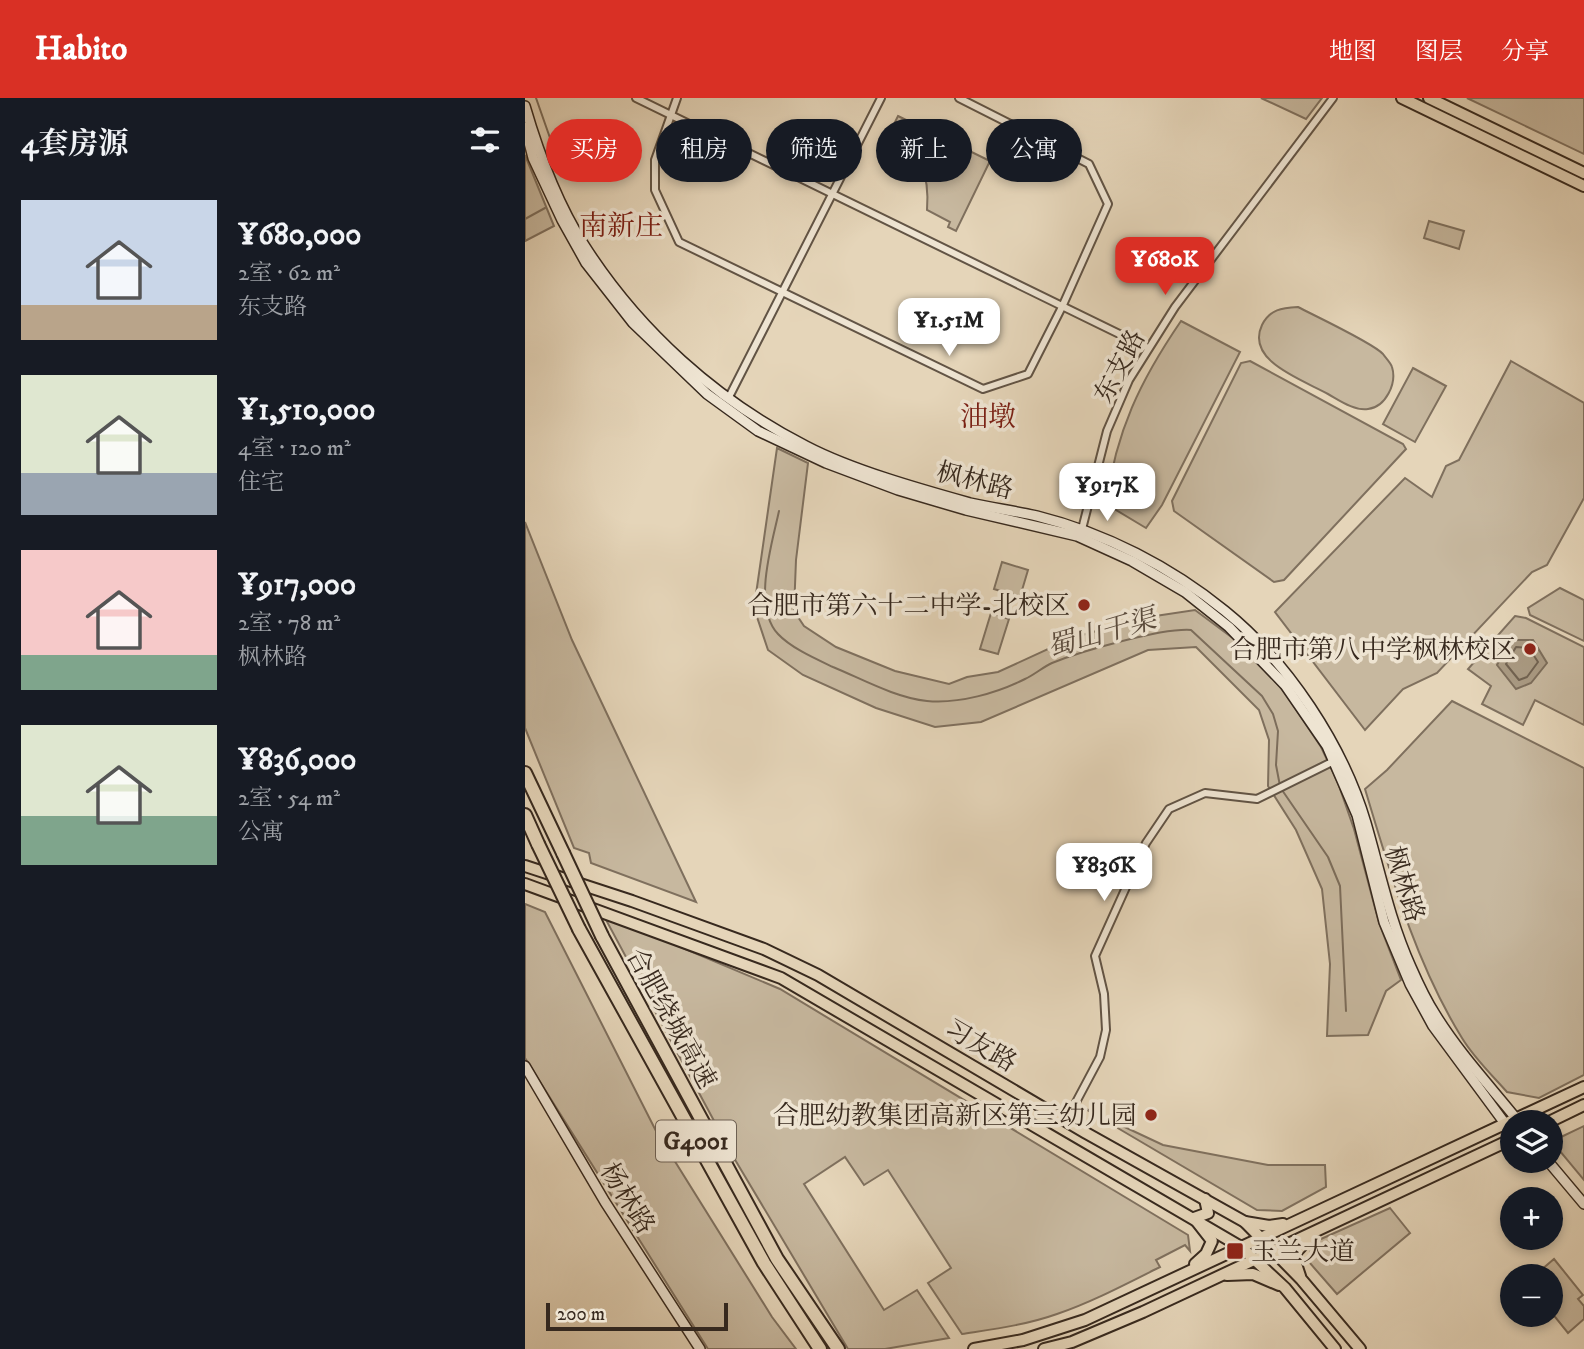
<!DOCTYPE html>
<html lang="zh">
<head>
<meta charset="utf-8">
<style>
  :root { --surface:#171b24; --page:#242831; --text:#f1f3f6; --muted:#9ea1a6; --accent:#d93025 }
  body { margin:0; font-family:"IM FELL DW Pica","Noto Serif SC",serif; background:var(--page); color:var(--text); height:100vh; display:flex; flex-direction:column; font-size:26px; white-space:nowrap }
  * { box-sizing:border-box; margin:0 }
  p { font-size:23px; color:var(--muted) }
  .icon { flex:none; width:38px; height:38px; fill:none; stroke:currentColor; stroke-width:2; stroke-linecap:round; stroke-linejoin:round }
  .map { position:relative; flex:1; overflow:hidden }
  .sheet { display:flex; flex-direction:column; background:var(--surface); width:525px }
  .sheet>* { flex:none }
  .banner { position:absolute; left:21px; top:21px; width:665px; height:63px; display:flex; gap:14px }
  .controls { position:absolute; left:975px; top:1012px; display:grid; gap:14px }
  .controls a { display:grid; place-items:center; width:63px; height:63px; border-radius:50%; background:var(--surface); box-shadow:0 4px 10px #0003; font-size:35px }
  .scale { position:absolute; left:21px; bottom:18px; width:182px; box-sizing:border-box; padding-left:7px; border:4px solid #37291e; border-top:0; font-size:19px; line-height:24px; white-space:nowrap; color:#37291e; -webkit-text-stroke:5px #eee4d2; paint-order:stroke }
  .price { position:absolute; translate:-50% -60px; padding:0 16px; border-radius:14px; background:#fff; color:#222; font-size:23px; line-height:46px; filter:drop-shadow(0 2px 4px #0008) }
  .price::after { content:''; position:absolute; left:50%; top:42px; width:21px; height:16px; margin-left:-10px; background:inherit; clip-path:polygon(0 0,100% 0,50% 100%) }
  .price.current { background:var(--accent); color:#fff }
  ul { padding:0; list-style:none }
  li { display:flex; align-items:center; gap:21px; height:175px; padding:0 21px }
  li span { display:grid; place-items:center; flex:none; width:196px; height:140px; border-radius:0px; color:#555 }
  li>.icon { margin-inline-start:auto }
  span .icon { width:84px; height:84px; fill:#fffc; stroke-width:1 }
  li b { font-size:30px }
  h2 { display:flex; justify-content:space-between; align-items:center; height:84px; padding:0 21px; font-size:30px }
  .pill { padding:0 24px; border-radius:32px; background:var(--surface); box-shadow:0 4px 10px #0003; font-size:24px; line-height:63px }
  .pill.current { background:var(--accent); color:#fff }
  header { display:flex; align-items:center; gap:42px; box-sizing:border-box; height:98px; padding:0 35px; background:var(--accent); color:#fff }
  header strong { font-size:33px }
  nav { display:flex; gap:38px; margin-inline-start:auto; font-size:24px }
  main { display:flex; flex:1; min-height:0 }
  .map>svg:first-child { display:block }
  .green { fill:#c7b89f; stroke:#7f705e; stroke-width:2 }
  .water { fill:#aa9b84; stroke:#7c6d5b; stroke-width:2 }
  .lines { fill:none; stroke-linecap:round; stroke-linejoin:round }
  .shore { stroke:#706251; stroke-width:2 }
  .stream { stroke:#7c6d5b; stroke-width:2 }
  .street-casing { stroke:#625445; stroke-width:10 }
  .secondary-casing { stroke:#37291e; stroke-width:12 }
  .primary-casing { stroke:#37291e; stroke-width:14 }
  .highway-casing { stroke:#37291e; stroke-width:16 }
  .street { stroke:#eee4d2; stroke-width:6 }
  .secondary { stroke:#eee4d2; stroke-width:9 }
  .primary { stroke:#e5d5b9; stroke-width:10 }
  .highway { stroke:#e5d5b9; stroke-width:12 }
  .highway-bridge-casing { stroke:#37291e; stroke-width:16; stroke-linecap:butt }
  .highway-bridge { stroke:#e5d5b9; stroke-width:12 }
  .poi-dot { fill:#8f2418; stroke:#eee4d2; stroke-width:2.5 }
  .labels { text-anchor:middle; stroke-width:7; stroke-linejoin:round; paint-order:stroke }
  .shield { fill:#eee4d2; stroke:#6e6154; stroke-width:2 }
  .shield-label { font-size:24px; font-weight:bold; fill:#37291e }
  .street-label { font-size:26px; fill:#37291e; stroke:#eee4d2 }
  .poi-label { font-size:26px; fill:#37291e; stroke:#eee4d2; text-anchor:end }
  .neighbourhood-label { font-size:28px; fill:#7a1f14; stroke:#eee4d2 }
  .water-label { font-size:28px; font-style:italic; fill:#5a4b3d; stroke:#eee4d2 }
</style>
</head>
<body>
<header>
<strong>Habito</strong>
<nav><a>地图</a><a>图层</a><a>分享</a></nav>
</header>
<main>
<section class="sheet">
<h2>4套房源<svg class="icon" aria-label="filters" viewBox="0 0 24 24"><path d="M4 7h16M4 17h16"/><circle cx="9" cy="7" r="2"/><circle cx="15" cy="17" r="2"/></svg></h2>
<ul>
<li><span style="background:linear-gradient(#c9d6e8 75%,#b9a48a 0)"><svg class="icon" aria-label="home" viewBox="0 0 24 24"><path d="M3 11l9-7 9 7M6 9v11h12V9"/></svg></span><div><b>¥680,000</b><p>2室 · 62 m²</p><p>东支路</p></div></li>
<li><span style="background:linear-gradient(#dfe7d0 70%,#9aa5b1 0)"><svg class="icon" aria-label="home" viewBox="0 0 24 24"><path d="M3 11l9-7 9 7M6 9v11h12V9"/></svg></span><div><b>¥1,510,000</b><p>4室 · 120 m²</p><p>住宅</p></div></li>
<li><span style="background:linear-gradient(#f6c9c9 75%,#7fa58c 0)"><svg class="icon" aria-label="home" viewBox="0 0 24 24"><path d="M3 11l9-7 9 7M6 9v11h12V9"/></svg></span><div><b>¥917,000</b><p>2室 · 78 m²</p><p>枫林路</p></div></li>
<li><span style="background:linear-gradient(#dfe7d0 65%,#7fa58c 0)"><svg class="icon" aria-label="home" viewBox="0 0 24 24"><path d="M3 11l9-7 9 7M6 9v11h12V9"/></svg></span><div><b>¥836,000</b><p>2室 · 54 m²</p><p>公寓</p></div></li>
</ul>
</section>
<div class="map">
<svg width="1059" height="1251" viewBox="0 0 1059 1251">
  <rect width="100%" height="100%" fill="#e5d5b9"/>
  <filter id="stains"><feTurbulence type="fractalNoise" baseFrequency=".00286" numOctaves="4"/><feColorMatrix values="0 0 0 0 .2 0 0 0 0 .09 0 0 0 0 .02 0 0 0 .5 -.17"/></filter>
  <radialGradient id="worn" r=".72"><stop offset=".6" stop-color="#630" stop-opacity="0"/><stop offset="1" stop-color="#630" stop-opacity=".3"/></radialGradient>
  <g class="green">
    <polygon points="736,0 797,0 781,21"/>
    <polygon points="942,0 1059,0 1059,56"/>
    <path d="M373 18 465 63 431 133 423 129 425 124 402 112C405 75 394 53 369 26Z"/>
    <polygon points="0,57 29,128 0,143"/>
    <polygon points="904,123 939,133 934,151 899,140"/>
    <path d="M773 209C790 218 848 245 858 256 860 259 866 265 867 269 872 285 861 309 843 311 829 313 814 302 803 296 778 282 720 263 737 227 745 211 757 210 773 209Z"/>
    <path d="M656 223 715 254 637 407 621 430 581 406C591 333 615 283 656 223Z"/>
    <polygon points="725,263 878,346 881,351 759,482 749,484 649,413 647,403 716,265"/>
    <polygon points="986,263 1059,305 1059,400 1022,467 1007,474 912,575 878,591 840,632 750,514 880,380 907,399 921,368 934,362"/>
    <polygon points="888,270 921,288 890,344 858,326"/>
    <polygon points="252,350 283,365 271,462 269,513 279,528 311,549 370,573 424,586 442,579 473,574 547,540 617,520 670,512 713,544 758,592 796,649 813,685 829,731 854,825 876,882 861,893 843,937 802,938 805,866 797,791 771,732 743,688 744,642 734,612 671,549 623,552 456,624 410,629 351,610 278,577 243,552 229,510"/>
    <polygon points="0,424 47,542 171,804 66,765 64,755 49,750 0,630"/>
    <polygon points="477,464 503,472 495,499 469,491"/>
    <polygon points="1035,490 1059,502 1059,543 1005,517 1003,510"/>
    <polygon points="466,515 484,521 473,556 455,551"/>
    <polygon points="990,518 1001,520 1059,549 1059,627 1010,602 998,627 957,606 966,588 943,571"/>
    <path d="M927 603 1059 670V977L1014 1000 982 994C967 977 949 960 937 940 890 864 866 777 840 691L862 672Z"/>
    <polygon points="0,806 20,814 131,1033 247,1219 271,1251 183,1251 0,960"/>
    <path d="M80 820 146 845 255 891 663 1137 665 1153 660 1147 631 1162 635 1169C601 1186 567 1204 532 1216 501 1227 469 1231 437 1236L403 1185 426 1170 363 1072 339 1087 320 1059 279 1086 359 1212 392 1192 424 1240 360 1251H323L209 1060Z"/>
    <polygon points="557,1009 638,1047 743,1067 800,1067 801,1089 757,1113 732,1112"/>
    <polygon points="1059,1028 1059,1082 1034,1052 1036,1039"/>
    <polygon points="865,1110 885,1135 812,1196 784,1164 787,1145"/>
    <polygon points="1029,1161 1058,1197 1053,1201 1059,1208 1059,1221 1043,1235 1026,1214 1026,1178 1009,1178"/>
  </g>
  <polygon class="water" points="985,542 1008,542 1022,565 1006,585 991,591 972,567"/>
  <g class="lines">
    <polygon class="shore" points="991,549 1004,550 1013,564 1002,579 994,582 981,566"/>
    <g class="stream">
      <polyline points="11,0 31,57 31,69"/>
      <polyline points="0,121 20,110"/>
      <path d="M254 413C247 446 227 508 253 536 266 550 291 561 308 569 337 581 371 600 402 603 434 606 472 595 500 581 509 577 518 569 527 565 557 553 636 530 666 532L737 598 748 616 753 633 751 667 755 688"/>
      <polyline points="757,692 803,759 815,788 821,913"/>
    </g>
    <g class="street-casing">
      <g id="street">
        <polyline points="111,0 623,250"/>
        <polyline points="152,0 130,62 130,92 154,144 458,291 503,276 537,209 583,106 564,66 434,0"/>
        <polyline points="203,301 356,0"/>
        <polyline points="556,435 582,333 604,282 650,209 808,0"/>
        <polyline points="541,1023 575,959 581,932 579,896 570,858 621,745 644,711 680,695 732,701 811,662"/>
      </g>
    </g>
    <g class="secondary-casing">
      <g id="secondary">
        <path d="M0 8C14 56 32 105 59 147 114 233 191 302 281 348 327 372 395 391 445 405 467 410 490 413 512 418 580 435 646 469 700 513 763 564 818 647 841 725 855 773 865 823 886 869 893 885 901 902 910 916 934 955 966 989 994 1024"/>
        <polyline points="0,29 8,60 37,122 61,165 108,225 182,296 233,333 301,365 373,392 441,412 552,438 607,463 660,494 704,529 760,587 802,648 832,717 859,824 885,886 908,928 987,1035"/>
        <polyline points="0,968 80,1104 175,1251"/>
        <polyline points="1022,1062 1059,1106"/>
      </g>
    </g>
    <g class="primary-casing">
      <g id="primary">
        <polyline points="877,0 1059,88"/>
        <polyline points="904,0 1059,75"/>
        <polyline points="0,768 107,803 239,851 293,877 561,1035 720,1124 776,1181 835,1251"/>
        <polyline points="0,786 256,880 716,1149 760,1190 810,1251"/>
        <polyline points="1024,1024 1059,1007"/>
        <polyline points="720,1124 744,1128 758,1126"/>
        <polyline points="670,1166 681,1156 687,1143 669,1120 683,1115 680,1101"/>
        <polyline points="702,1177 728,1176 754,1187"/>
        <polyline points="775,1178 771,1166 771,1154 786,1138"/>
        <polyline points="449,1251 498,1242 560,1222 1059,989"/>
        <polyline points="519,1251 547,1244 618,1214 987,1041"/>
      </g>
    </g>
    <g class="highway-casing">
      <g id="highway">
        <polyline points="0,675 38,755"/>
        <polyline points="0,717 13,746"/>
        <polyline points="54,831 239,1165 295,1251"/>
        <polyline points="77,838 252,1161 313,1251"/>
      </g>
    </g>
    <use href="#street" class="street"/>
    <use href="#secondary" class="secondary"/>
    <use href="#primary" class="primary"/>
    <use href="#highway" class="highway"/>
    <g class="highway-bridge-casing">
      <g id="highway-bridge">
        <polyline points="13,746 54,831"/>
        <polyline points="38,755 77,838"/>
      </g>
    </g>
    <use href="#highway-bridge" class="highway-bridge"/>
  </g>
  <g class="poi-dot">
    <circle cx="559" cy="507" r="7"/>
    <circle cx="1005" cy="551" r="7"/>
    <circle cx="626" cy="1017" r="7"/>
    <rect x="701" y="1144" width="18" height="18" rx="3.5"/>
  </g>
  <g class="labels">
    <rect class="shield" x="131" y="1022.5" width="80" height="41" rx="5"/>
    <g class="shield-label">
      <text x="171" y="1051">G4001</text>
    </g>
    <g class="street-label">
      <text transform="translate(594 268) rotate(-62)" y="9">东支路</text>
      <text transform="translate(450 382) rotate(14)" y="9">枫林路</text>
      <text transform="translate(880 786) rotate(73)" y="9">枫林路</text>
      <text transform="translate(147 920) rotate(61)" y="9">合肥绕城高速</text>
      <text transform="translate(456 947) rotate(30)" y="9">习友路</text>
      <text transform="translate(103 1100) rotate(58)" y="9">杨林路</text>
    </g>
    <g class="poi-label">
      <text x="545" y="516">合肥市第六十二中学-北校区</text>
      <text x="991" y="560">合肥市第八中学枫林校区</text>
      <text x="612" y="1026">合肥幼教集团高新区第三幼儿园</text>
      <text x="726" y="1162" text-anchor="start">玉兰大道</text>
    </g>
    <g class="neighbourhood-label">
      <text x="96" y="137">南新庄</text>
      <text x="463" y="328">油墩</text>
    </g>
    <g class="water-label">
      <text transform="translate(576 534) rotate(-16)" y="10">蜀山干渠</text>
    </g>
  </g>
  <rect width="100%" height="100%" filter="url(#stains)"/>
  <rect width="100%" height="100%" fill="url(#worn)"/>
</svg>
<div class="controls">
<a><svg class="icon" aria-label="layers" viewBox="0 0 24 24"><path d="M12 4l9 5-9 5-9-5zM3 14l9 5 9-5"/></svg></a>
<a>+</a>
<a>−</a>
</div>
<div class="scale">200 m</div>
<b class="price current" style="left:640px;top:199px">¥680K</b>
<b class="price" style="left:424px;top:260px">¥1.51M</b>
<b class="price" style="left:582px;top:425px">¥917K</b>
<b class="price" style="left:579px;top:805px">¥836K</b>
<div class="banner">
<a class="pill current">买房</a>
<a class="pill">租房</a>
<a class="pill">筛选</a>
<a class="pill">新上</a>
<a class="pill">公寓</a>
</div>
</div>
</main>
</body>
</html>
